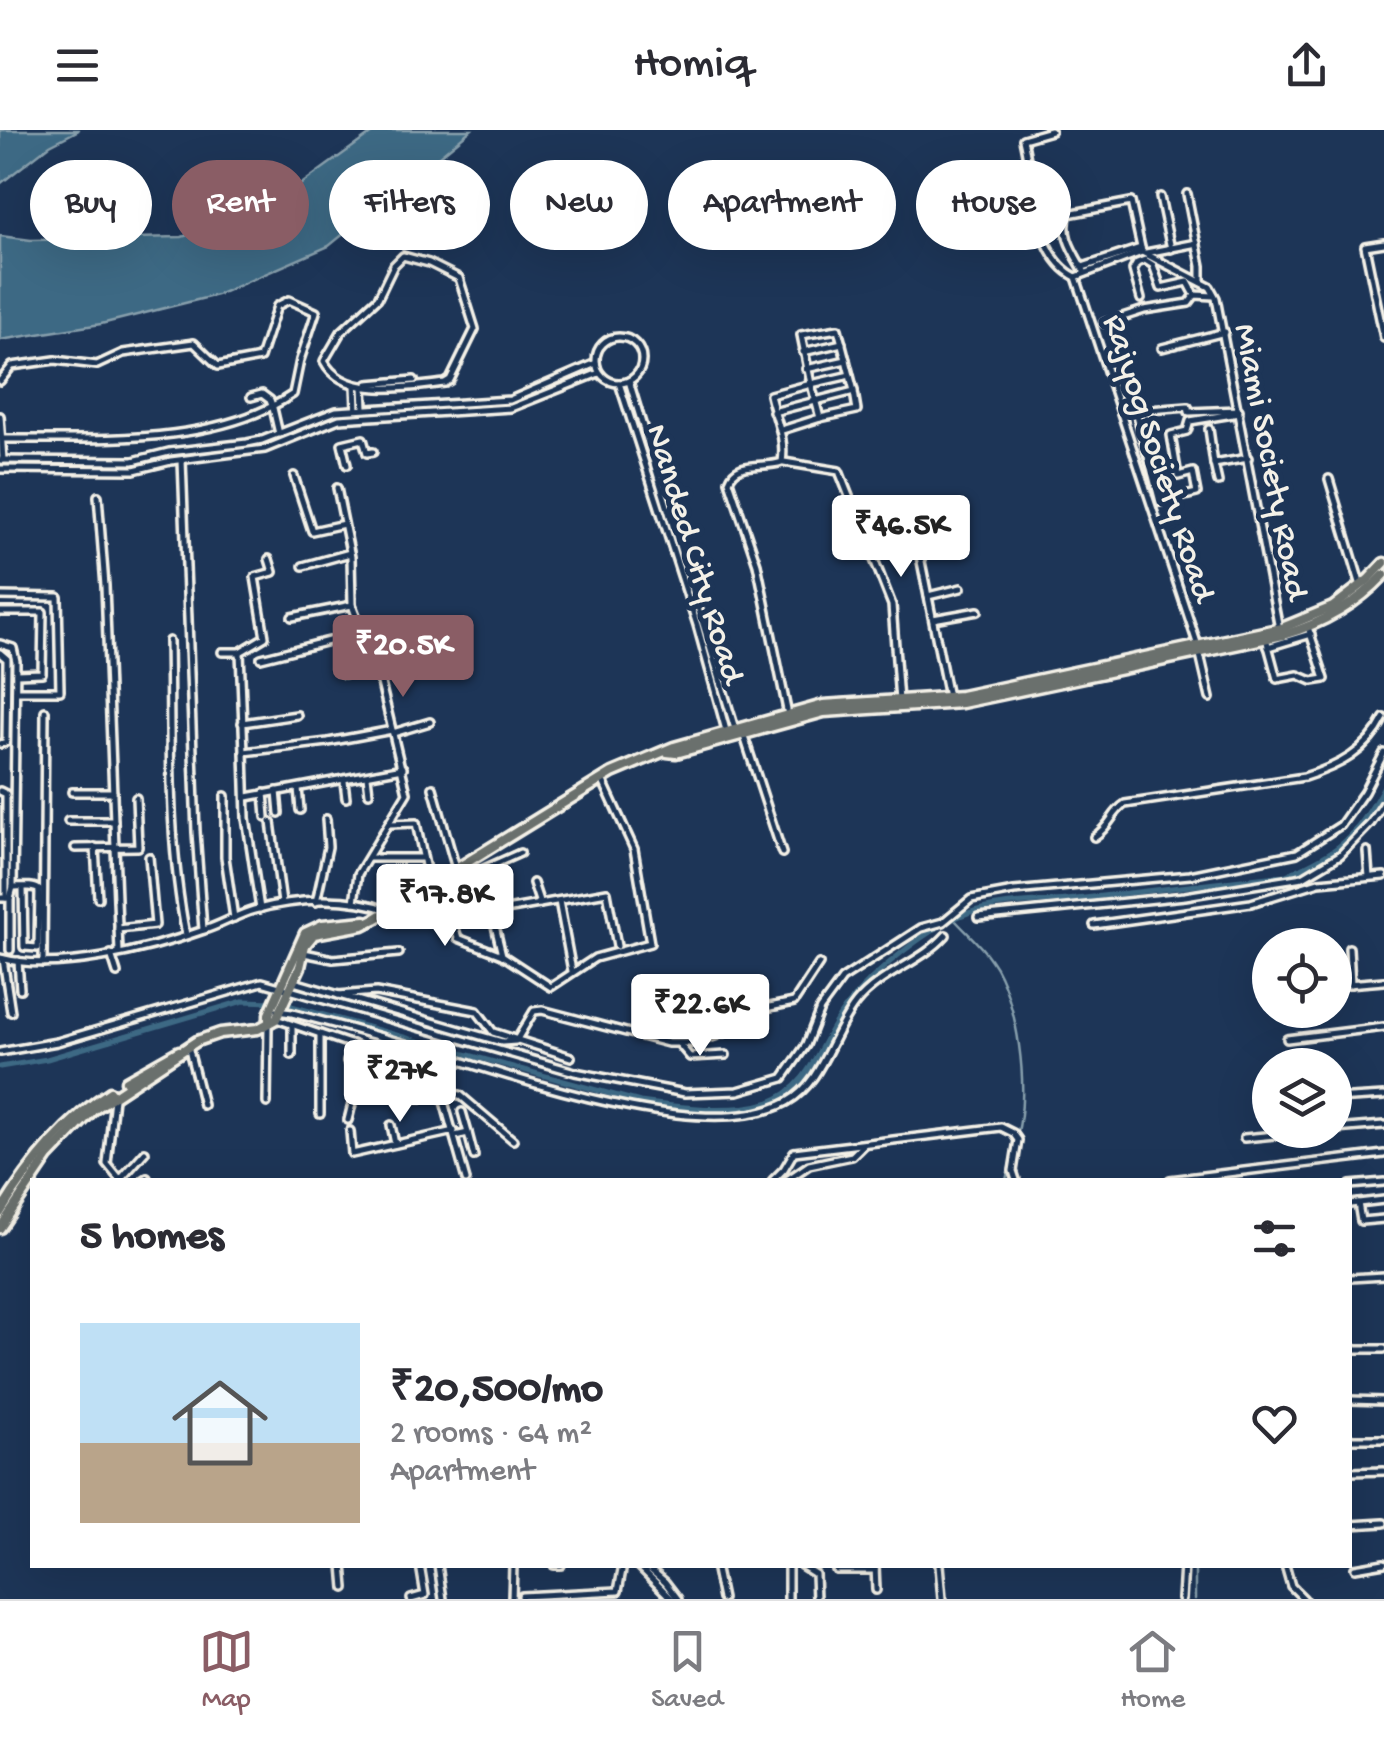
<!DOCTYPE html>
<html lang="en">
<head>
<meta charset="utf-8">
<style>
  :root { --surface:#fff; --page:#f7f7f7; --text:#2b2b33; --muted:#7c7c81; --line:#e1e1e2; --accent:#8a5d65 }
  body { margin:0; font-family:"Gochi Hand",sans-serif; background:var(--page); color:var(--text); height:100vh; display:flex; flex-direction:column; font-size:38px; white-space:nowrap }
  * { box-sizing:border-box; margin:0 }
  p { font-size:32px; color:var(--muted) }
  .icon { flex:none; width:55px; height:55px; fill:none; stroke:currentColor; stroke-width:2; stroke-linecap:round; stroke-linejoin:round }
  .map { position:relative; flex:1; overflow:hidden }
  .sheet { position:absolute; left:30px; top:1048px; width:1322px; height:390px; display:flex; flex-direction:column; background:var(--surface); border-radius:0px; box-shadow:0 10px 40px #0002 }
  .sheet>* { flex:none }
  .guide { position:absolute; left:30px; top:30px; width:1325px; height:90px; display:flex; gap:20px }
  .fabs { position:absolute; left:1252px; top:798px; display:grid; gap:20px }
  .fabs a { display:grid; place-items:center; width:100px; height:100px; border-radius:50%; background:var(--surface); box-shadow:0 10px 40px #0002; font-size:50px }
  .price { position:absolute; translate:-50% -85px; padding:0 22px; border-radius:10px; background:#fff; color:#222; font-size:32px; line-height:65px; filter:drop-shadow(0 2px 5px #0008) }
  .price::after { content:''; position:absolute; left:50%; top:60px; width:30px; height:22px; margin-left:-15px; background:inherit; clip-path:polygon(0 0,100% 0,50% 100%) }
  .price.selected { background:var(--accent); color:#fff }
  ul { padding:0; list-style:none }
  li { display:flex; align-items:center; gap:30px; height:250px; padding:0 50px }
  li span { display:grid; place-items:center; flex:none; width:280px; height:200px; border-radius:0px; color:#555 }
  li>.icon { margin-inline-start:auto }
  span .icon { width:120px; height:120px; fill:#fffc; stroke-width:1 }
  li b { font-size:42px }
  h2 { display:flex; justify-content:space-between; align-items:center; height:120px; padding:0 50px; font-size:42px }
  .chip { padding:0 35px; border-radius:45px; background:var(--surface); box-shadow:0 10px 40px #0002; font-size:35px; line-height:90px }
  .chip.selected { background:var(--accent); color:#fff }
  header { display:flex; justify-content:space-between; align-items:center; height:130px; padding:0 50px; background:var(--surface); font-size:45px; font-weight:600 }
  .tab-bar { display:flex; justify-content:space-around; align-items:center; height:140px; border-top:2px solid var(--line); background:var(--surface); font-size:28px; color:var(--muted) }
  .tab-bar a { display:grid; justify-items:center; gap:5px }
  .tab-bar .selected { color:var(--accent) }
  .map>svg:first-child { display:block }
  .water { fill:#3e6984; stroke:#879fac; stroke-width:2.5 }
  .lines { fill:none; stroke-linecap:round; stroke-linejoin:round }
  .stream { stroke:#879fac; stroke-width:2.5 }
  .canal { stroke:#3e6984; stroke-width:5 }
  .minor-casing { stroke:#f4f1e8; stroke-width:12 }
  .major-casing { stroke:#f4f1e8; stroke-width:15 }
  .minor { stroke:#1d3557; stroke-width:5 }
  .major { stroke:#6b706d; stroke-width:8 }
  .labels { text-anchor:middle; stroke-width:10; stroke-linejoin:round; paint-order:stroke }
  .street-label { font-size:35px; fill:#f4f1e8; stroke:#1d3557 }
</style>
</head>
<body>
<header><svg class="icon" aria-label="menu" viewBox="0 0 24 24"><path d="M4 6h16M4 12h16M4 18h16"/></svg>Homiq<svg class="icon" aria-label="share" viewBox="0 0 24 24"><path d="M12 15V3M7 8l5-5 5 5M5 13v7h14v-7"/></svg></header>
<div class="map">
<svg width="1384" height="1469" viewBox="0 0 1384 1469">
  <rect width="100%" height="100%" fill="#1d3557"/>
  <filter id="ink" filterUnits="userSpaceOnUse"><feTurbulence type="fractalNoise" baseFrequency=".01" numOctaves="2"/><feDisplacementMap in="SourceGraphic" scale="20" xChannelSelector="R" yChannelSelector="G"/><feConvolveMatrix kernelMatrix="1 2 1 2 8 2 1 2 1" color-interpolation-filters="sRGB"/></filter>
  <g filter="url(#ink)">
    <g class="water">
      <polygon points="0,0 79,0 50,15 0,54"/>
      <polygon points="376,0 471,0 329,116 217,165 101,194 0,210 0,106 31,110 182,107 271,76"/>
    </g>
    <g class="lines">
      <g class="stream">
        <path d="M955 790C968 804 981 815 991 830 1018 867 1030 962 1017 1005"/>
        <polyline points="1006,1050 1015,1013"/>
        <polyline points="1195,1435 1195,1469"/>
      </g>
      <g class="canal">
        <path d="M284 874 640 972C676 977 733 984 769 972 813 957 821 906 848 874 873 843 930 795 968 783 998 772 1035 773 1067 770 1140 761 1213 753 1286 745 1340 722 1356 708 1384 656"/>
        <polyline points="0,937 47,929 243,871 273,872"/>
      </g>
      <g class="minor-casing">
        <g id="minor">
          <path d="M1051 1 1023 9C1033 49 1033 126 1076 147L1142 122 1210 157 1216 168 1279 499"/>
          <polyline points="1187,64 1201,136 1201,152"/>
          <polyline points="1160,67 1171,119"/>
          <polyline points="1384,113 1365,116 1384,208"/>
          <polyline points="1146,123 1197,113"/>
          <path d="M403 126 429 133 459 148 475 199 450 250 445 253C409 257 344 270 324 231L341 202 378 168 394 135Z"/>
          <polyline points="1083,137 1141,118"/>
          <path d="M1085 143C1075 124 1060 106 1068 84L1131 72 1142 122"/>
          <polyline points="1076,147 1198,516 1210,568"/>
          <polyline points="1141,169 1133,140 1137,133 1145,130 1153,135 1161,158 1188,152 1195,165"/>
          <polyline points="1104,193 1144,180 1189,173 1195,165 1214,166"/>
          <circle cx="619" cy="230" r="23"/>
          <polyline points="1162,218 1225,202"/>
          <polyline points="803,222 842,213"/>
          <polyline points="806,239 846,230"/>
          <path d="M0 251 12 236 55 230 97 235 123 223 194 213 218 236 260 228 277 176 289 170 316 182 300 230 293 264C215 317 94 308 2 309"/>
          <polyline points="629,251 736,602"/>
          <polyline points="619,253 697,495 727,604"/>
          <polyline points="368,254 414,250"/>
          <polyline points="355,255 356,279"/>
          <polyline points="363,256 364,278"/>
          <polyline points="251,267 262,264 270,270 273,278 279,304"/>
          <polyline points="1239,280 1189,282 1188,277 1136,281 1160,372 1197,363 1193,342 1178,346 1171,305 1187,301 1190,291 1239,283"/>
          <path d="M773 282 854 261 838 199 801 205 811 254 770 265C775 288 786 307 782 332 763 339 737 329 729 351L757 434 788 585"/>
          <polyline points="0,286 3,330"/>
          <polyline points="820,288 857,280 854,262"/>
          <polyline points="1209,299 1214,334 1248,328"/>
          <polyline points="782,300 820,288 811,254 850,245"/>
          <polyline points="0,330 133,331 169,322 247,313 262,310 336,281 510,270 596,233"/>
          <polyline points="182,330 196,702 203,800"/>
          <polyline points="784,332 839,341 892,475 899,571"/>
          <polyline points="1214,334 1218,352"/>
          <polyline points="347,335 342,314 363,309 367,323 373,322"/>
          <polyline points="0,339 134,340 171,331 265,319 339,289 511,278 599,243"/>
          <polyline points="294,346 312,401 344,394"/>
          <polyline points="1329,349 1361,456"/>
          <polyline points="337,358 351,427 352,475 380,549 407,663 358,744 354,772"/>
          <polyline points="98,366 105,456 119,822"/>
          <polyline points="910,376 948,567"/>
          <polyline points="303,436 350,423"/>
          <polyline points="0,466 58,467 60,561 16,561"/>
          <polyline points="928,466 961,458"/>
          <polyline points="0,482 43,482 42,543 16,544"/>
          <polyline points="292,487 352,475"/>
          <polyline points="933,489 978,481"/>
          <polyline points="1266,508 1277,549 1298,545 1312,551 1325,549 1308,497"/>
          <path d="M169 511C171 610 167 708 186 805"/>
          <polyline points="0,514 13,518 16,531 13,757 10,768 0,768"/>
          <polyline points="1268,517 1311,504"/>
          <polyline points="222,522 240,522 244,622"/>
          <polyline points="240,522 265,507 255,447 273,442 269,429"/>
          <polyline points="0,523 7,529 6,612 0,614"/>
          <polyline points="261,528 361,503"/>
          <polyline points="344,544 374,535"/>
          <polyline points="242,593 297,585"/>
          <polyline points="393,603 430,592"/>
          <polyline points="743,603 782,723"/>
          <polyline points="367,646 369,663"/>
          <polyline points="344,651 346,668"/>
          <polyline points="298,658 300,680"/>
          <polyline points="433,658 458,746 466,747 520,723"/>
          <polyline points="0,661 6,664 6,768"/>
          <polyline points="277,661 279,683"/>
          <polyline points="72,662 113,662"/>
          <polyline points="264,663 266,687"/>
          <polyline points="225,666 225,727 234,788"/>
          <polyline points="247,667 403,638"/>
          <polyline points="68,691 114,691"/>
          <polyline points="271,692 282,773"/>
          <polyline points="389,694 416,693 429,754"/>
          <path d="M1094 707C1111 696 1112 682 1125 674L1304 647C1339 636 1367 622 1384 588"/>
          <polyline points="95,717 98,768"/>
          <polyline points="75,718 138,717 136,668"/>
          <polyline points="1367,721 1369,747"/>
          <polyline points="369,728 423,728"/>
          <polyline points="393,748 426,742"/>
          <polyline points="533,753 540,774"/>
          <path d="M13 757C21 757 33 755 39 760L38 818 24 817 23 757"/>
          <polyline points="426,758 444,791 607,762 617,816"/>
          <polyline points="559,771 572,841"/>
          <polyline points="316,772 328,717 326,689"/>
          <polyline points="260,779 246,688 244,622 328,612 392,600"/>
          <polyline points="492,783 502,825 551,857 595,828 650,813 634,719 602,649"/>
          <polyline points="978,787 1185,766 1303,747 1340,725 1371,693 1384,673"/>
          <polyline points="452,790 458,808 502,825"/>
          <polyline points="1094,795 1251,773 1319,752 1384,746"/>
          <polyline points="118,799 155,795 149,727"/>
          <polyline points="1349,818 1351,854"/>
          <polyline points="10,820 10,768"/>
          <polyline points="304,823 333,829 399,823"/>
          <polyline points="111,824 117,843"/>
          <path d="M0 828C57 843 148 820 204 800 221 795 236 785 254 780 296 768 349 765 390 781"/>
          <polyline points="3,829 11,882"/>
          <polyline points="18,831 20,859"/>
          <polyline points="43,833 45,581"/>
          <polyline points="294,852 502,912 516,911 534,881 542,880 668,913 694,913 735,899 765,878 794,872 819,834"/>
          <polyline points="1335,855 1384,851"/>
          <polyline points="338,865 376,862 477,881 493,902 571,927"/>
          <path d="M277 881 292 883C331 893 371 904 409 915 498 941 703 1018 787 972 823 952 831 904 856 873 880 843 921 833 946 805"/>
          <polyline points="276,889 403,932 443,968 466,1050"/>
          <polyline points="292,896 292,925"/>
          <polyline points="320,904 320,984"/>
          <polyline points="1287,909 1384,897"/>
          <polyline points="679,914 690,927 726,925"/>
          <polyline points="188,916 203,975"/>
          <polyline points="0,922 57,912 262,852 575,942 685,963 738,961 783,948 806,915 820,879 842,849 921,798 943,792 971,769 1014,761 1190,745 1297,723 1341,695 1364,662 1384,623"/>
          <polyline points="347,932 352,914"/>
          <polyline points="381,957 395,962 403,932"/>
          <polyline points="438,963 460,965 513,1010"/>
          <polyline points="407,964 413,942"/>
          <polyline points="114,968 107,1034 120,1050"/>
          <polyline points="420,969 421,949"/>
          <polyline points="1335,969 1384,966"/>
          <polyline points="267,973 268,895"/>
          <polyline points="462,982 468,1003"/>
          <polyline points="348,990 366,918"/>
          <polyline points="391,995 395,1014"/>
          <polyline points="1335,999 1384,995"/>
          <polyline points="350,1001 352,1024 454,1001"/>
          <polyline points="455,1006 468,1003 474,1026"/>
          <polyline points="1244,1008 1327,1000"/>
          <polyline points="120,1050 145,1022"/>
          <polyline points="144,1050 147,1048"/>
          <polyline points="773,1050 784,1039 794,1022 1001,997 1013,1003 1018,1010 1013,1041 1016,1050"/>
          <polyline points="787,1050 809,1035 852,1026 864,1014"/>
          <polyline points="1170,1050 1384,1024"/>
          <polyline points="1350,1055 1384,1052"/>
          <polyline points="1358,1073 1361,1091 1384,1089"/>
          <polyline points="1350,1074 1384,1070"/>
          <polyline points="1350,1148 1384,1146"/>
          <polyline points="1350,1219 1384,1219"/>
          <polyline points="1350,1270 1384,1271"/>
          <polyline points="1350,1309 1384,1309"/>
          <polyline points="1350,1342 1384,1341"/>
          <polyline points="1350,1395 1384,1393"/>
          <polyline points="343,1435 345,1458"/>
          <polyline points="438,1435 443,1469"/>
          <polyline points="554,1435 561,1435"/>
          <polyline points="638,1435 672,1469"/>
          <polyline points="645,1435 665,1452 678,1469"/>
          <polyline points="715,1435 722,1469"/>
          <polyline points="788,1435 788,1469"/>
          <polyline points="801,1435 815,1444 816,1469"/>
          <polyline points="875,1435 876,1460"/>
          <polyline points="939,1435 942,1469"/>
          <polyline points="1285,1435 1291,1456 1304,1469"/>
          <polyline points="1355,1438 1384,1433"/>
          <polyline points="836,1440 875,1440"/>
          <polyline points="522,1466 618,1461 623,1435"/>
          <polyline points="411,1469 425,1465 420,1435"/>
          <polyline points="512,1469 513,1435"/>
          <polyline points="1182,1469 1184,1435"/>
        </g>
      </g>
      <g class="major-casing">
        <g id="major">
          <path d="M667 622 676 623 824 582 962 573 1283 505C1321 494 1357 474 1384 445"/>
          <polyline points="269,892 269,884 305,803 322,795 365,791"/>
          <polyline points="126,951 179,921"/>
          <path d="M0 1083C28 1037 65 991 110 962"/>
          <polyline points="0,1098 48,1027 93,980 197,911 220,903 258,899 276,889 300,837 305,815 314,804 363,795 375,789 612,643 674,617 823,575 961,566 1282,498 1333,477 1368,450 1384,433"/>
        </g>
      </g>
      <use href="#minor" class="minor"/>
      <use href="#major" class="major"/>
    </g>
  </g>
  <g class="labels">
    <g class="street-label">
      <text transform="translate(1162 327) rotate(72)" y="12">Rajyog Society Road</text>
      <text transform="translate(1274 331) rotate(79)" y="12">Miami Society Road</text>
      <text transform="translate(698 423) rotate(73)" y="12">Nanded City Road</text>
    </g>
  </g>
</svg>
<div class="fabs">
<a><svg class="icon" aria-label="locate" viewBox="0 0 24 24"><circle cx="12" cy="12" r="6"/><path d="M12 2v4M12 18v4M2 12h4M18 12h4"/></svg></a>
<a><svg class="icon" aria-label="layers" viewBox="0 0 24 24"><path d="M12 4l9 5-9 5-9-5zM3 14l9 5 9-5"/></svg></a>
</div>
<b class="price" style="left:901px;top:450px">₹46.5K</b>
<b class="price selected" style="left:403px;top:570px">₹20.5K</b>
<b class="price" style="left:445px;top:819px">₹17.8K</b>
<b class="price" style="left:700px;top:929px">₹22.6K</b>
<b class="price" style="left:400px;top:995px">₹27K</b>
<div class="guide">
<a class="chip">Buy</a>
<a class="chip selected">Rent</a>
<a class="chip">Filters</a>
<a class="chip">New</a>
<a class="chip">Apartment</a>
<a class="chip">House</a>
</div>
<section class="sheet">
<h2>5 homes<svg class="icon" aria-label="filters" viewBox="0 0 24 24"><path d="M4 7h16M4 17h16"/><circle cx="9" cy="7" r="2"/><circle cx="15" cy="17" r="2"/></svg></h2>
<ul>
<li><span style="background:linear-gradient(#bfe0f5 60%,#b9a48a 0)"><svg class="icon" aria-label="home" viewBox="0 0 24 24"><path d="M3 11l9-7 9 7M6 9v11h12V9"/></svg></span><div><b>₹20,500/mo</b><p>2 rooms · 64 m²</p><p>Apartment</p></div><svg class="icon" aria-label="heart" viewBox="0 0 24 24"><path d="M12 20l-8-8c-3-5 5-10 8-4 3-6 11-1 8 4z"/></svg></li>
</ul>
</section>
</div>
<nav class="tab-bar">
<a class="selected"><svg class="icon" aria-label="map" viewBox="0 0 24 24"><path d="M3 6l6-2 6 2 6-2v14l-6 2-6-2-6 2zM9 4v14M15 6v14"/></svg>Map</a>
<a><svg class="icon" aria-label="saved" viewBox="0 0 24 24"><path d="M7 4h10v16l-5-4-5 4z"/></svg>Saved</a>
<a><svg class="icon" aria-label="home" viewBox="0 0 24 24"><path d="M3 11l9-7 9 7M6 9v11h12V9"/></svg>Home</a>
</nav>
</body>
</html>
